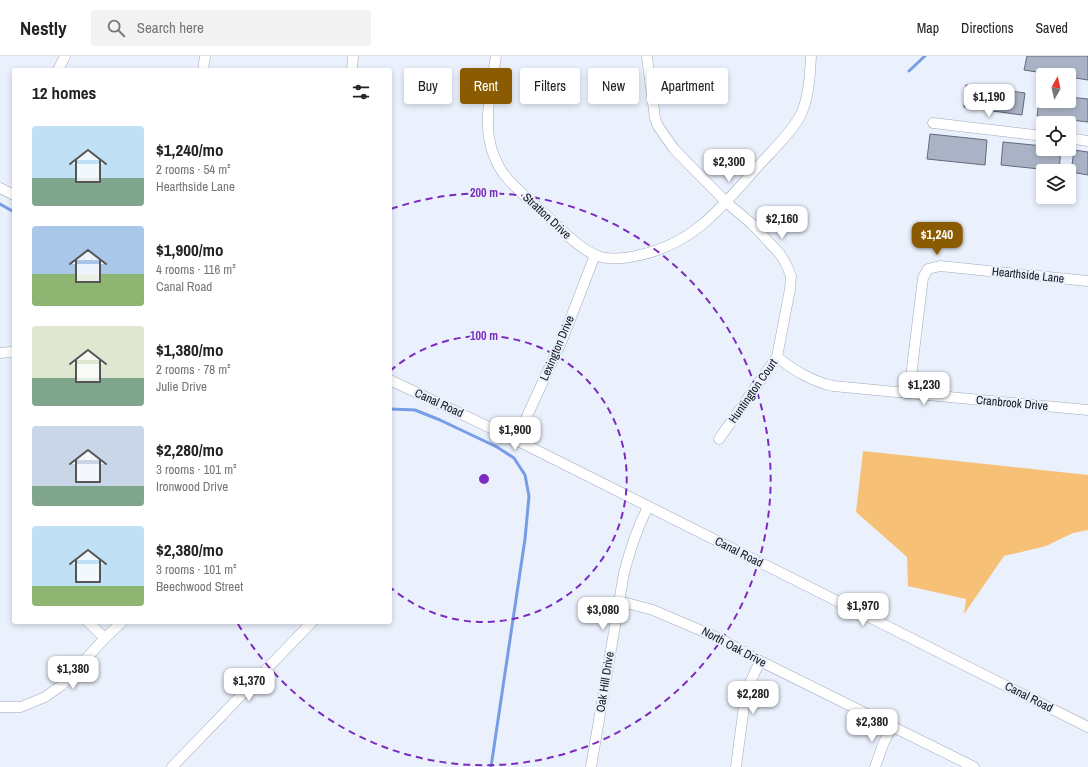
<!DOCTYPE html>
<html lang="en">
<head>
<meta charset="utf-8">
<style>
  :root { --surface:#fff; --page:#f2f2f2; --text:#222; --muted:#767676; --line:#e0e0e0; --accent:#8a5b00 }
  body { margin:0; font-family:"Archivo Narrow",sans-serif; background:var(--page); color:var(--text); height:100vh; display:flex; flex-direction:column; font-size:15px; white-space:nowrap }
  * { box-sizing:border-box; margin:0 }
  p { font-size:13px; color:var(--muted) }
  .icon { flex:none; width:22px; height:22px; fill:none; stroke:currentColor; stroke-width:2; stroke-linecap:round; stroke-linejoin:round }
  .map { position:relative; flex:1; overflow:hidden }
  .drawer { position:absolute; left:12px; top:12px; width:380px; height:556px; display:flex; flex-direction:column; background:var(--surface); border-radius:4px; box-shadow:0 2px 6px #0003 }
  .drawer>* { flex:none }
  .banner { position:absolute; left:404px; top:12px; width:380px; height:36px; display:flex; gap:8px }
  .needle { width:26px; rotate:8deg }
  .tools { position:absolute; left:1036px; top:12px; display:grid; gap:8px }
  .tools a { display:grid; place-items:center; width:40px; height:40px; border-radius:4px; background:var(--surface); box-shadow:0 2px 6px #0003; font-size:20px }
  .price { position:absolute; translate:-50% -34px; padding:0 9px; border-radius:8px; background:#fff; color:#222; font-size:13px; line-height:26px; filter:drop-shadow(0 1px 2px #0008) }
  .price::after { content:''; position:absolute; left:50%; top:24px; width:12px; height:9px; margin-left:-6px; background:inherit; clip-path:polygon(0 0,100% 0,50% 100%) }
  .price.current { background:var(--accent); color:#fff }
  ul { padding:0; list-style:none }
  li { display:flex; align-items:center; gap:12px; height:100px; padding:0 20px }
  li span { display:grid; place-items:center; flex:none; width:112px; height:80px; border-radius:4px; color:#555 }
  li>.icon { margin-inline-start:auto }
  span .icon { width:48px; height:48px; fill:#fffc; stroke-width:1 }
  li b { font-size:17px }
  h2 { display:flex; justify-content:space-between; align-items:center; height:48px; padding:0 20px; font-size:17px }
  .chip { padding:0 14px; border-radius:4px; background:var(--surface); box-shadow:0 2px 6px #0003; font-size:14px; line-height:36px }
  .chip.current { background:var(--accent); color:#fff }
  header { display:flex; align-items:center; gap:24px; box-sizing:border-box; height:56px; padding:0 20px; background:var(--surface); border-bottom:1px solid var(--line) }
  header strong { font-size:19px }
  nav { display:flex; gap:22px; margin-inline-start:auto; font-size:14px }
  .search { width:280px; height:36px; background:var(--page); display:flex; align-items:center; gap:10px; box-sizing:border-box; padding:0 14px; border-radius:4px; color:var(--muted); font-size:15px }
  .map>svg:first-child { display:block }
  .green { fill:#f6c076 }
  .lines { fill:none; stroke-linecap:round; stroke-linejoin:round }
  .stream { stroke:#789de7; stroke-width:3 }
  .building { fill:#a9b3c5; stroke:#626b7c }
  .minor-casing { stroke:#a0a9bc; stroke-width:11 }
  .minor { stroke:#fff; stroke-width:10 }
  .ring { fill:none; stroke:#7b2cbf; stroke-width:2; stroke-dasharray:7 5 }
  .labels { text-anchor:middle; stroke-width:4; stroke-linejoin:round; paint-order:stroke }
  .street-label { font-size:12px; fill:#13161d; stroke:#eaf0fc }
  .centre { fill:#7b2cbf; stroke:#eaf0fc; stroke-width:2 }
  .ring-label { font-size:12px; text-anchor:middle; font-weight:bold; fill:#7b2cbf; stroke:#eaf0fc; stroke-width:4; stroke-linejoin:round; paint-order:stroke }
</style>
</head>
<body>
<header>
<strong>Nestly</strong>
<div class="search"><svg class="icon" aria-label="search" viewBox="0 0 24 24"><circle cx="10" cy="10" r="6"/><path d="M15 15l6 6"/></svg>Search here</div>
<nav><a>Map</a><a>Directions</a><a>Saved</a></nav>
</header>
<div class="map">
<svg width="1088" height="711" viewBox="0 0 1088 711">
  <rect width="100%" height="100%" fill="#eaf0fc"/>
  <polygon class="green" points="863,395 1088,419 1088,474 1073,477 1046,490 1004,500 964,558 966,543 908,530 907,501 856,456"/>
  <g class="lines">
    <g class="stream">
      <polyline points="909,15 925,0"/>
      <polyline points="0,148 14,156"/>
      <polyline points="391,353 415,354 440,364 497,391 514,402 525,419 529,440 525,483 491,711"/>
    </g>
  </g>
  <g class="building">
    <polygon points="1027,0 1088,0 1088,24 1069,21 1069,19 1056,19 1024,14"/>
    <polygon points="966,29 1025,37 1022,59 964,51"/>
    <polygon points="1040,38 1043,38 1043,45 1069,45 1069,41 1088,43 1088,66 1037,60"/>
    <polygon points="930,78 987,84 985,109 927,103"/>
    <polygon points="1003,86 1043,90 1043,93 1061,93 1059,115 1001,109"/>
    <polygon points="1074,94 1088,96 1088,119 1071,116"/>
  </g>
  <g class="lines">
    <g class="minor-casing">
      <g id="minor">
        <path d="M496 0C490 40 478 81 503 117 512 129 530 145 542 155 558 170 580 195 601 201 614 204 628 202 640 199 696 187 724 148 760 108 772 95 795 73 802 56 809 39 810 19 811 0"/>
        <polyline points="647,1 655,62 658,70 674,93 726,146 752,168 780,198 786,208 791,220 790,233 777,301 719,383"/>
        <polyline points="58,14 65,0"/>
        <polyline points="203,14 205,0"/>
        <polyline points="352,14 353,0"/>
        <polyline points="933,67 1043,80"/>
        <polyline points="1069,82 1088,85"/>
        <polyline points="0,132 14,139"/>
        <polyline points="0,297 9,296 14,297"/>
        <path d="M777 301C795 315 811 325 833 330L1088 354"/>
        <polyline points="390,324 516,384 1088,671"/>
        <polyline points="909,337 923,222 928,213 940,210 1088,225"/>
        <polyline points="516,384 563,282 595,199"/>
        <polyline points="619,545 653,554 723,584 760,605 974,711"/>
        <polyline points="88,566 105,582"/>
        <polyline points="0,651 21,651 45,641 62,629 105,582 122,566"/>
        <polyline points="172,711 312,566"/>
        <path d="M591 711 624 517C630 494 637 472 648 451"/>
        <polyline points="736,711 745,642 749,629 760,605"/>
        <polyline points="875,711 884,686 892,671"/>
      </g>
    </g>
    <use href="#minor" class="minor"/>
  </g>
  <g class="ring">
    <path d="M390 315A143 143 0 1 1 390 531"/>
    <path d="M391 153A286 286 0 1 1 238 568"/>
  </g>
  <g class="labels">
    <g class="street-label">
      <text transform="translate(547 160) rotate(43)" y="4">Stratton Drive</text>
      <text transform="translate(1028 219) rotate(6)" y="4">Hearthside Lane</text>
      <text transform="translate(557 292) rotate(-67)" y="4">Lexington Drive</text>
      <text transform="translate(753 335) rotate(-55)" y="4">Huntington Court</text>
      <text transform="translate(439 347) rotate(25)" y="4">Canal Road</text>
      <text transform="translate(1012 347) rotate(5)" y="4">Cranbrook Drive</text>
      <text transform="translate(739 496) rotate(27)" y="4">Canal Road</text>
      <text transform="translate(734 591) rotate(28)" y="4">North Oak Drive</text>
      <text transform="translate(605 626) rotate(-81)" y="4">Oak Hill Drive</text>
      <text transform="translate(1029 641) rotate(27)" y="4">Canal Road</text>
    </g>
  </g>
  <circle cx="484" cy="423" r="6" class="centre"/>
  <g class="ring-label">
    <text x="484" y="141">200 m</text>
    <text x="484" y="284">100 m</text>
  </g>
</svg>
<div class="tools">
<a><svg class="needle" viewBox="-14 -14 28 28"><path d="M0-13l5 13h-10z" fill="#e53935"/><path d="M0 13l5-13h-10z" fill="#767676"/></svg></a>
<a><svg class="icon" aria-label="locate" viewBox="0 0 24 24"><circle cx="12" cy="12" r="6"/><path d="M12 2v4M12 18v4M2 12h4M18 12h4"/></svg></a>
<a><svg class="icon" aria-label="layers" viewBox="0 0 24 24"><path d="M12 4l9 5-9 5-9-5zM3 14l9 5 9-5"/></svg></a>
</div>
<b class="price" style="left:989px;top:62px">$1,190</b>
<b class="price" style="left:729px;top:127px">$2,300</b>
<b class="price" style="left:782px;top:184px">$2,160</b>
<b class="price current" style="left:937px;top:200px">$1,240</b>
<b class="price" style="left:924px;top:350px">$1,230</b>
<b class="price" style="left:515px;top:395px">$1,900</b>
<b class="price" style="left:863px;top:571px">$1,970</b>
<b class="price" style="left:603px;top:575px">$3,080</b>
<b class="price" style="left:73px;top:634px">$1,380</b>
<b class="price" style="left:249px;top:646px">$1,370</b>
<b class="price" style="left:753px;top:659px">$2,280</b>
<b class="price" style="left:872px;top:687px">$2,380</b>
<div class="banner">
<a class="chip">Buy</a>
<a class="chip current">Rent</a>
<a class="chip">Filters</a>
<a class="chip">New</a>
<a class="chip">Apartment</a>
</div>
<section class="drawer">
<h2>12 homes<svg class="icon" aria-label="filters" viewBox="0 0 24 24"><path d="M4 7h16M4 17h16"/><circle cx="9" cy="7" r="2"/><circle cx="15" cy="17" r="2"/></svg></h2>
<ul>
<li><span style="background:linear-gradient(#bfe0f5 65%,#7fa58c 0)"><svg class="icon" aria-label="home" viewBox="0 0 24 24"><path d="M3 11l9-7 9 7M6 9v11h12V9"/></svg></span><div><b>$1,240/mo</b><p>2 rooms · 54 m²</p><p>Hearthside Lane</p></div></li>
<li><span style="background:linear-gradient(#a9c7e8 60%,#8fb573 0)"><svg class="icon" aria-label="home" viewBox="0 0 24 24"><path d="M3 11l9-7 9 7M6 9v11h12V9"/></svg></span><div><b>$1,900/mo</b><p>4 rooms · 116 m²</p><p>Canal Road</p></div></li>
<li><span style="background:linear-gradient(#dfe7d0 65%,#7fa58c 0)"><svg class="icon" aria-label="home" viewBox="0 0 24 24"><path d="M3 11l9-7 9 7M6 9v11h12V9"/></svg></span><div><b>$1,380/mo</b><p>2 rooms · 78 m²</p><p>Julie Drive</p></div></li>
<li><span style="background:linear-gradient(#c9d6e8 75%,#7fa58c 0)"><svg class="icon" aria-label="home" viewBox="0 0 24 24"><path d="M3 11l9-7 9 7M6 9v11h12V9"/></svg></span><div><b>$2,280/mo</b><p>3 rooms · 101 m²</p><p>Ironwood Drive</p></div></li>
<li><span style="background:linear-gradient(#bfe0f5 75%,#8fb573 0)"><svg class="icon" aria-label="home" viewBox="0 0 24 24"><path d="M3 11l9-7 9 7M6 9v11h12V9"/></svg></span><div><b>$2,380/mo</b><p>3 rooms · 101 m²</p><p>Beechwood Street</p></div></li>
</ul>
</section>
</div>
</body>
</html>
